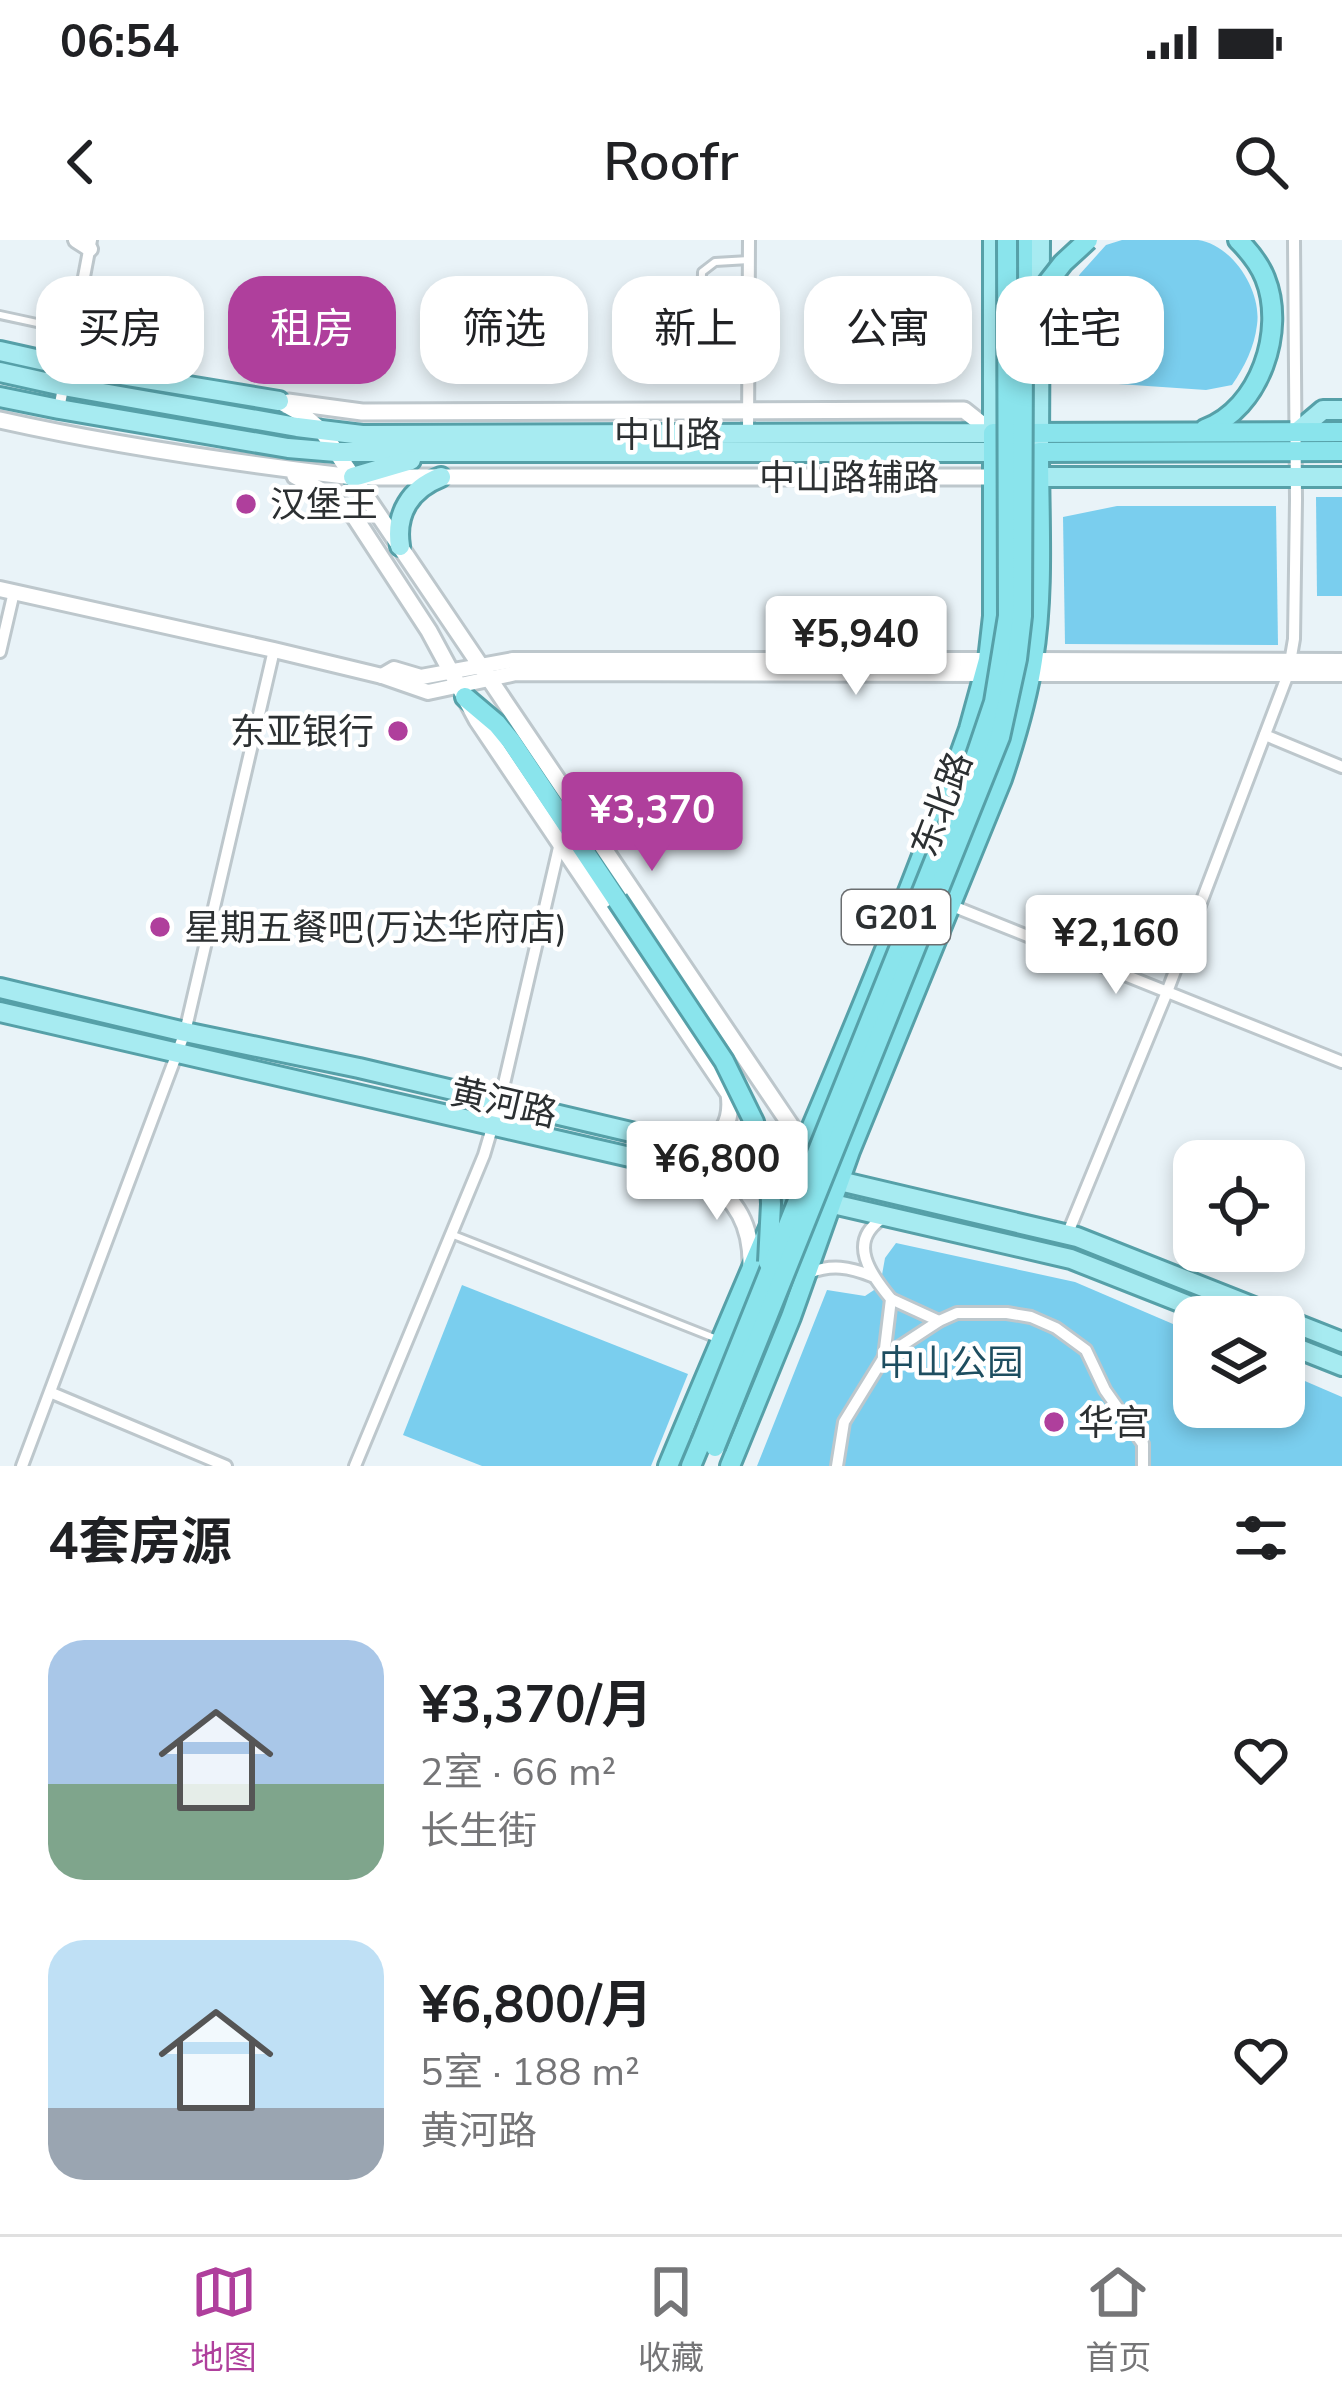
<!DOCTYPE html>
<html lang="zh">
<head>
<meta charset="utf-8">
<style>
  :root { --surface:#fff; --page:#f6f6f6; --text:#202124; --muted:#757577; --line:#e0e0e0; --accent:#af3f9c }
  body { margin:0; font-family:"Nunito Sans","Noto Sans SC",sans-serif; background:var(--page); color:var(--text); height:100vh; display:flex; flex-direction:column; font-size:45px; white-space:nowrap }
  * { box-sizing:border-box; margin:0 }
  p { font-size:39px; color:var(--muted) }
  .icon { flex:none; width:66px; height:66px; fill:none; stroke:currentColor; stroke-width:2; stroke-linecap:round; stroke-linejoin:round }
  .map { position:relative; height:1226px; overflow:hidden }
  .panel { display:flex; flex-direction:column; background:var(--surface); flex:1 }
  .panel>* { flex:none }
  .top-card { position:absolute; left:36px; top:36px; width:1272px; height:108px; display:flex; gap:24px }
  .fabs { position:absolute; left:1173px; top:900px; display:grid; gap:24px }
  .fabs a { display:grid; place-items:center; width:132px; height:132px; border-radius:24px; background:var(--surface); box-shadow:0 6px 18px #0003; font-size:60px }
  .price { position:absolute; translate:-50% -102px; padding:0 27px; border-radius:12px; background:#fff; color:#222; font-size:39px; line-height:78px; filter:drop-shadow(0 3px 6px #0008) }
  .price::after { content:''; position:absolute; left:50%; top:72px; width:36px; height:27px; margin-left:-18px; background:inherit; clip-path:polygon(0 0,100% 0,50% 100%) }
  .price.current { background:var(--accent); color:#fff }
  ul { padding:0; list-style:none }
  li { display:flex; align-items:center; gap:36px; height:300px; padding:0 48px }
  li span { display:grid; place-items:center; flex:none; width:336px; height:240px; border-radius:36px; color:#555 }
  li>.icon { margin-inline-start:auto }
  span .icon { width:144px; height:144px; fill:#fffc; stroke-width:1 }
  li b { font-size:51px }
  h2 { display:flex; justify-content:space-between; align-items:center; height:144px; padding:0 48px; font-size:51px }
  .pill { padding:0 42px; border-radius:36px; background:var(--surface); box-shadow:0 6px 18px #0003; font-size:42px; line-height:108px }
  .pill.current { background:var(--accent); color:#fff }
  .status { display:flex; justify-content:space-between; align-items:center; height:84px; padding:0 60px; background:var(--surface); direction:ltr }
  .status svg { height:33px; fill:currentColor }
  header { display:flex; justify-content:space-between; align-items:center; height:156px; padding:0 48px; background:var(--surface); font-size:54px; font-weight:600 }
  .tab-bar { display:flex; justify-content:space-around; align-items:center; height:168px; border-top:3px solid var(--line); background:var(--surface); font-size:33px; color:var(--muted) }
  .tab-bar a { display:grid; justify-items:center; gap:6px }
  .tab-bar .current { color:var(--accent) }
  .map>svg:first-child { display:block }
  .green { fill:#7aceee }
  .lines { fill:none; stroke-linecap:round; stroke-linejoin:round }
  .service-casing { stroke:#bdc7cc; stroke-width:12 }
  .minor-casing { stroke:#bdc7cc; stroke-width:16 }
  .tertiary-casing { stroke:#bdc7cc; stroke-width:20 }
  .secondary-casing { stroke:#bdc7cc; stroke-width:21 }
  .primary-casing { stroke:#56a0a8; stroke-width:24 }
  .trunk-casing { stroke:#56a0a8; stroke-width:24 }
  .service { stroke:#fff; stroke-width:6 }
  .minor { stroke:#fff; stroke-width:10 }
  .tertiary { stroke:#fff; stroke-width:14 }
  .secondary { stroke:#fff; stroke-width:15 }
  .primary { stroke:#a7ebf1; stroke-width:18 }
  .trunk { stroke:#8ae4ec; stroke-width:18 }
  .trunk-bridge-casing { stroke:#56a0a8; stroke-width:24; stroke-linecap:butt }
  .trunk-bridge { stroke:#8ae4ec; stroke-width:18 }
  .poi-dot { fill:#af3f9c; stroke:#fff; stroke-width:4.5 }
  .labels { text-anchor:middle; stroke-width:9; stroke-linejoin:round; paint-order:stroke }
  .shield { fill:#fff; stroke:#6b6e70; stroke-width:3 }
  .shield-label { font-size:33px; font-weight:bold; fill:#2c3032 }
  .street-label { font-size:36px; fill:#2c3032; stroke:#fff }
  .poi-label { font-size:36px; fill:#2c3032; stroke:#fff; text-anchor:start }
  .park-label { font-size:36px; fill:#1e4e60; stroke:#fff }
</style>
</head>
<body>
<div class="status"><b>06:54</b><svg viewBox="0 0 49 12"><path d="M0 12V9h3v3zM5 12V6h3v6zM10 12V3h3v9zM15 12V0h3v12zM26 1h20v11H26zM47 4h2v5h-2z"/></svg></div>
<header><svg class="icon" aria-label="back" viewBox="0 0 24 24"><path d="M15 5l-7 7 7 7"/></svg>Roofr<svg class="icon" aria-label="search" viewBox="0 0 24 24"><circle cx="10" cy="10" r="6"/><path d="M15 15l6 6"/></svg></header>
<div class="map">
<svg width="1342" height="1226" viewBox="0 0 1342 1226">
  <rect width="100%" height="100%" fill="#e9f3f8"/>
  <g class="green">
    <path d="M1122 0C1146 0 1174 0 1198 0 1233 5 1262 51 1257 85 1254 108 1245 126 1232 145L1206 150 1089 142 1064 126 1062 64 1080 34 1106 5Z"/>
    <polygon points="1316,257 1342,257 1342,356 1317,356"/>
    <polygon points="1117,266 1276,266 1278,405 1065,404 1063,277"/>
    <polygon points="896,1003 1075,1042 1194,1093 1194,1167 1284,1167 1284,1132 1342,1157 1342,1226 757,1226 827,1050 865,1056 880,1046 885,1018"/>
    <polygon points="462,1045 688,1134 651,1226 482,1226 403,1195"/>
  </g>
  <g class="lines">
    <g class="service-casing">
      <g id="service">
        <polyline points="0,75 74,91"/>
        <polyline points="746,134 707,134 700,128 702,32 715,22 749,20"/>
        <polyline points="451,994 717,1099"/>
      </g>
    </g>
    <g class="minor-casing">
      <g id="minor">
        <polyline points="59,169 91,0"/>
        <polyline points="748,194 749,0"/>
        <polyline points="0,412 14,352"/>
        <polyline points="1265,495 1342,527"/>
        <polyline points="950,665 1342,822"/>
        <path d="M883 978C846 1002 871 1034 891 1059L884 1117"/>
        <polyline points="1067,995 1167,752 1288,434 1294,399 1296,260 1294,0"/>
        <path d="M809 1033C832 1024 849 1027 872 1036"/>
        <polyline points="891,1059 939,1081"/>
        <polyline points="52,1153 226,1226"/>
        <polyline points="22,1226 185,792 274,410"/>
        <polyline points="355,1226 484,915 500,861 560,603"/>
        <polyline points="837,1226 844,1182 884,1117 939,1081 957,1073 1007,1073 1031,1077 1056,1088 1086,1110 1105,1150 1143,1204 1143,1226"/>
      </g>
    </g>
    <g class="tertiary-casing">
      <g id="tertiary">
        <polyline points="76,0 90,9"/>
        <polyline points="0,349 274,410 382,436 428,452 516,433 989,434"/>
        <polyline points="1024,420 1342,421"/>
        <polyline points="1023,434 1342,434"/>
        <polyline points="382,436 394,429 421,437 513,420 996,420"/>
      </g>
    </g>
    <g class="secondary-casing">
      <g id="secondary">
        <polyline points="279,161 302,174 322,191 808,911"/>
        <polyline points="288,162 362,172 964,170 993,193"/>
        <path d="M0 180C116 206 235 223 353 237H1000"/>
        <path d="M295 236 331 256 354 276 429 391 477 480 729 854C733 881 722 902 693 906"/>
        <path d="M703 937C737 959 752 986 751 1027"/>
      </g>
    </g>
    <g class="primary-casing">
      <g id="primary">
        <polyline points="0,111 67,126 279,161"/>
        <polyline points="0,132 63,146 297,187 362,195 993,193 993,0"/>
        <polyline points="0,157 59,169 288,208 336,212 1004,212"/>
        <polyline points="1297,192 1323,170 1342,170"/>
        <polyline points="1039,207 1040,0"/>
        <polyline points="353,237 411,220"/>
        <polyline points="1039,237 1342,237"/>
        <path d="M400 306C395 274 410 249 441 237"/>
        <polyline points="0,748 185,792 359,828 1077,997 1279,1077"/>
        <polyline points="0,772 782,952"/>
        <polyline points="820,961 1071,1019 1218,1077"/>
        <polyline points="1284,1079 1342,1102"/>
        <polyline points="1284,1103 1342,1126"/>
      </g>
    </g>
    <g class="trunk-casing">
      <g id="trunk">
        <polyline points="1023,0 1023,103"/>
        <path d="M1205 189C1260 169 1286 90 1265 38 1259 23 1249 11 1238 0"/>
        <polyline points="465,457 497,484 511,501 617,660"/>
        <path d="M668 1226C770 981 880 739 969 489L988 420 993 376V193L1342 192"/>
        <polyline points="691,1226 701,1202"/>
        <path d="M730 1226 791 1077 850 911 1002 539C1015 500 1027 461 1033 420 1044 352 1039 281 1039 212L1342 211"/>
      </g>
    </g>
    <use href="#service" class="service"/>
    <use href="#minor" class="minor"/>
    <use href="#tertiary" class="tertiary"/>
    <use href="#secondary" class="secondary"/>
    <use href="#primary" class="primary"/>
    <use href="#trunk" class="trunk"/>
    <g class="trunk-bridge-casing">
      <g id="trunk-bridge">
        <polyline points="617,660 724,821 754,882 770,939 771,964 768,1022"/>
        <polyline points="701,1202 972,527 994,462 1008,376 1007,0"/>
        <polyline points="715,1207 1000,497 1017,419 1022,376 1023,108 1045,46 1063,23 1088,0"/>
      </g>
    </g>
    <use href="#trunk-bridge" class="trunk-bridge"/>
  </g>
  <g class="poi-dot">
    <circle cx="246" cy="264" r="12"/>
    <circle cx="398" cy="491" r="12"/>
    <circle cx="160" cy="687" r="12"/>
    <circle cx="1054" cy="1182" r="12"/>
  </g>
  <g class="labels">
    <rect class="shield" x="842" y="650" width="108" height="54" rx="9"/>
    <g class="shield-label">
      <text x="896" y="689">G201</text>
    </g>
    <g class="street-label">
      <text x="668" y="207">中山路</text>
      <text x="849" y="250">中山路辅路</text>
      <text transform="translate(941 564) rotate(-69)" y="13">东北路</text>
      <text transform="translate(504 862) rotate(13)" y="13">黄河路</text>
    </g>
    <g class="poi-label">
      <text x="270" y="277">汉堡王</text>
      <text x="374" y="504" text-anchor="end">东亚银行</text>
      <text x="184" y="700">星期五餐吧(万达华府店)</text>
      <text x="1078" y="1195">华宫</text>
    </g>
    <g class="park-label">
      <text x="951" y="1135">中山公园</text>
    </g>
  </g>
</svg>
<div class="fabs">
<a><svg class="icon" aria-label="locate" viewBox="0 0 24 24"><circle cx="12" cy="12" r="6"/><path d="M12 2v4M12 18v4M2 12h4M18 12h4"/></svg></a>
<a><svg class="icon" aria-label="layers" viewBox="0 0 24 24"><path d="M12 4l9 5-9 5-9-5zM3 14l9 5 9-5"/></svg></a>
</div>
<b class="price" style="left:856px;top:458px">¥5,940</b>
<b class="price current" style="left:652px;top:634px">¥3,370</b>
<b class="price" style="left:1116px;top:757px">¥2,160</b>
<b class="price" style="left:717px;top:983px">¥6,800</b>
<div class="top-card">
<a class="pill">买房</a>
<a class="pill current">租房</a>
<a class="pill">筛选</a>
<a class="pill">新上</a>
<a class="pill">公寓</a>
<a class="pill">住宅</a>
</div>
</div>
<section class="panel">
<h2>4套房源<svg class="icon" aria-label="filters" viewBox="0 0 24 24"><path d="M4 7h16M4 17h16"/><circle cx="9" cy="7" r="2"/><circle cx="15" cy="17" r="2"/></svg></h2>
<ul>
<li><span style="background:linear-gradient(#a9c7e8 60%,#7fa58c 0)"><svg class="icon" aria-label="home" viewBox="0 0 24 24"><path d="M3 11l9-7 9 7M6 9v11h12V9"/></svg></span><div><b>¥3,370/月</b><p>2室 · 66 m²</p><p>长生街</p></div><svg class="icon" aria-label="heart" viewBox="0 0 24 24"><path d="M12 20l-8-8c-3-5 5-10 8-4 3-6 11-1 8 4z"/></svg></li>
<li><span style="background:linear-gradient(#bfe0f5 70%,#9aa5b1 0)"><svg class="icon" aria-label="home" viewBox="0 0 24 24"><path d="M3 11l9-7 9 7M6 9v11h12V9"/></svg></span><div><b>¥6,800/月</b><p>5室 · 188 m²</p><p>黄河路</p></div><svg class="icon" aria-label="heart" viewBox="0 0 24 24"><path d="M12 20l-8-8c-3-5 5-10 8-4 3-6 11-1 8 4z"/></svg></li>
</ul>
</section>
<nav class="tab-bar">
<a class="current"><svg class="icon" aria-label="map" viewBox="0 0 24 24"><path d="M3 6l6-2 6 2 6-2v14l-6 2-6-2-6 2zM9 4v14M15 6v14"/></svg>地图</a>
<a><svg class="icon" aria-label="saved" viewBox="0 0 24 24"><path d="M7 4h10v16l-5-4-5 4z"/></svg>收藏</a>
<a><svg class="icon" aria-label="home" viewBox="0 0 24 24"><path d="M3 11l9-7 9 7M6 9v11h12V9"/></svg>首页</a>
</nav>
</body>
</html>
